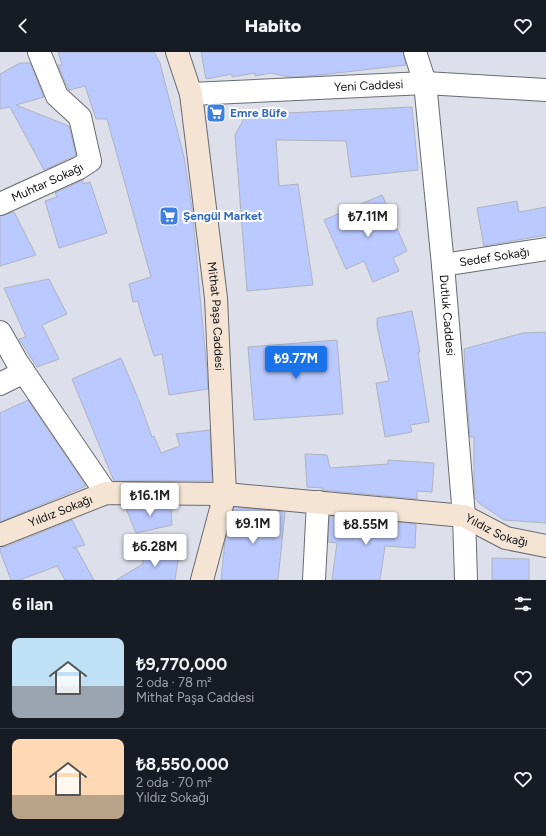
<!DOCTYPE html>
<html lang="tr">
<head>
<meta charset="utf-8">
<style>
  :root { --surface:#171b24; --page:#20242c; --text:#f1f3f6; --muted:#9ea1a6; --line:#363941; --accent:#1a73e8 }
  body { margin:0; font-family:Figtree,sans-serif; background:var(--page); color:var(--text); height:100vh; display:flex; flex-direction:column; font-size:15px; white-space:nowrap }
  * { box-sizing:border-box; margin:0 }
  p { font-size:13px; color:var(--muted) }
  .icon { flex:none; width:22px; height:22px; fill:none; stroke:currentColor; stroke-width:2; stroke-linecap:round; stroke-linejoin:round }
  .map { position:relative; height:528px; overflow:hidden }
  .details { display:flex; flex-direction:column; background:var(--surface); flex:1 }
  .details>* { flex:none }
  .price { position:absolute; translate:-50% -34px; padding:0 9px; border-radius:4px; background:#fff; color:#222; font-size:13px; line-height:26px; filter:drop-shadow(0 1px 2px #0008) }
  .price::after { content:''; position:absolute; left:50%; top:24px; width:12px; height:9px; margin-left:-6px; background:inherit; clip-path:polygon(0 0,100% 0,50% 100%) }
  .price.current { background:var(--accent); color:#fff }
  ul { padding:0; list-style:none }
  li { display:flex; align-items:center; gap:12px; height:100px; padding:0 12px }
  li+li { border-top:1px solid var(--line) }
  li span { display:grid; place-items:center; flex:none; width:112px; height:80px; border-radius:8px; color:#555 }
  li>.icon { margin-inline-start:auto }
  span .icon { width:48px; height:48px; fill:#fffc; stroke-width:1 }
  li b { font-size:17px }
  h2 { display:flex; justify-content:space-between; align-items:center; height:48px; padding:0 12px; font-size:17px }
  header { display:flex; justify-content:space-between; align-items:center; height:52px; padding:0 12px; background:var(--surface); font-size:18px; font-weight:800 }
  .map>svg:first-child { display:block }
  .building { fill:#bac9ff; stroke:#b0b3bd }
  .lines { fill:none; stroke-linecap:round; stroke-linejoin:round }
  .street-casing { stroke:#696b74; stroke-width:24 }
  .secondary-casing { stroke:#696b74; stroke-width:24 }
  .street { stroke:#fff; stroke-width:22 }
  .secondary { stroke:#f5e4d3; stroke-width:22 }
  .labels { text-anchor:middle; stroke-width:4; stroke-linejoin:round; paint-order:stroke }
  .street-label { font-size:12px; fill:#0f1013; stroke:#fff }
  .shop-label { font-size:12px; font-weight:bold; fill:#366cbe; stroke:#fff; text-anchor:start }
</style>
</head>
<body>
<header><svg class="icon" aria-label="back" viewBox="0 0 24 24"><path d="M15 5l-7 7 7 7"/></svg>Habito<svg class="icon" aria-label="heart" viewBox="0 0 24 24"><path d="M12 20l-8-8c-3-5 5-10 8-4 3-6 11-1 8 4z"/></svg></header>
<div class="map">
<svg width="546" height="528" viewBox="0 0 546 528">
  <rect width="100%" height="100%" fill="#dde0ea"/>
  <g class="building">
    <polygon points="58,0 154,0 160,11 184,105 192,156 206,309 208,337 169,343 162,302 154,304 140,258 138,249 133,250 129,232 151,225 107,67 96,67 85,34 69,38 68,37 58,13 62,13"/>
    <polygon points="201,0 403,0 406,13 311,24 289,25 271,21 255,24 255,21 232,25 232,22 206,27"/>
    <polygon points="20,11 30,11 44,45 16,53 69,74 76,103 44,118 10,55 0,57 0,22"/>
    <polygon points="412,55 418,118 351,125 346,89 276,88 279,134 298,132 313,233 247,239 235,83 246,63"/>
    <polygon points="83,128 83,132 90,130 107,181 59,196 45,149 57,145 55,141"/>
    <polygon points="382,143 407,199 393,206 399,219 373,230 364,209 346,217 324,168"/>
    <polygon points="517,149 519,160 546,155 546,183 484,194 477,156"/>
    <polygon points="14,160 36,203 0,214 0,164"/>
    <polygon points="49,227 67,262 42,273 59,307 37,315 19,287 26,285 4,236"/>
    <polygon points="412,259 420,300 418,300 429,370 410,373 412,380 385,385 376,331 389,329 377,274 377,266"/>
    <polygon points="546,280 546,471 504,468 479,451 475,446 474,428 474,385 470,385 465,321 464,297 523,281"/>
    <polygon points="337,288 343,362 254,368 248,295"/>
    <polygon points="121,306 140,351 152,385 154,384 161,401 180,394 176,382 210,378 212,429 114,429 72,327"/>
    <polygon points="28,348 86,434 0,470 0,361"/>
    <polygon points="305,402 327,403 330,416 388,412 388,408 434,411 432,440 417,439 417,447 322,438 323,436 307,435"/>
    <polygon points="125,454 171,454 172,473 136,481"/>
    <polygon points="234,455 285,460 278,528 221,528 225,489"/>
    <polygon points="330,464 416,472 415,496 385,494 380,528 332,528 337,491 328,490"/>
    <polygon points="72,468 85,493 73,496 76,496 94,528 65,528 57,514 20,528 11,528 0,499 0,495 5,495"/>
    <polygon points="142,500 179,502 175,528 116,528 143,512"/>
    <polygon points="492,506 529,507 529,528 492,528"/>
  </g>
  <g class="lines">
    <g class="street-casing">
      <g id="street">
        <path id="s1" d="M415 0 425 31 443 213 464 464 466 528"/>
        <path id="s2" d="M191 42 425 31 546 38"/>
        <path id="s3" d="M0 152 79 116 90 109 80 65 57 44 39 0"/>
        <path id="s4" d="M443 213 546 197"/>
        <polyline points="0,280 17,310 106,441"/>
        <polyline points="0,332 24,320"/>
        <polyline points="314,528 318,450"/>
      </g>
    </g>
    <g class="secondary-casing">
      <g id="secondary">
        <path id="s5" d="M177 0 191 42 216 246 225 442 202 528"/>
        <path id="s6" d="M0 483 106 441 225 442 464 464 506 486 546 494"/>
      </g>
    </g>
    <use href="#street" class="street"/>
    <use href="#secondary" class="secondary"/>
  </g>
  <defs>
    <g id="supermarket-square" transform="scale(1)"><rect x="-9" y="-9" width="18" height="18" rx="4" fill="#3f7fe0" stroke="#fff"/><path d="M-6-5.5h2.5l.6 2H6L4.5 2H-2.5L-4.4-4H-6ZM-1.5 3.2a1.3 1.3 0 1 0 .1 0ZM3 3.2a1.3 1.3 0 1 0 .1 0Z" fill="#fff"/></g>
  </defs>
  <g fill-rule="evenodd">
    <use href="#supermarket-square" x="216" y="61"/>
    <use href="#supermarket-square" x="169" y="164"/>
  </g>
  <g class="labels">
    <g class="street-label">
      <text dy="4" stroke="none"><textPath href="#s2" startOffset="178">Yeni Caddesi</textPath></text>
      <text dy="4" stroke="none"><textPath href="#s3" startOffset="52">Muhtar Sokağı</textPath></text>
      <text dy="4" stroke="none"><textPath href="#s4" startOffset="52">Sedef Sokağı</textPath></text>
      <text dy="4" stroke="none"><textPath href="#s1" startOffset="266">Dutluk Caddesi</textPath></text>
      <text dy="4" stroke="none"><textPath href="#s5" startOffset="268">Mithat Paşa Caddesi</textPath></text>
      <text dy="4" stroke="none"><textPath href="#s6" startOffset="65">Yıldız Sokağı</textPath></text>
      <text dy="4" stroke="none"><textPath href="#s6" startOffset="509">Yıldız Sokağı</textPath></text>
    </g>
    <g class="shop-label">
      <text x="230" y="65">Emre Büfe</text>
      <text x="183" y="168">Şengül Market</text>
    </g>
  </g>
</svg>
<b class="price" style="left:368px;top:186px">₺7.11M</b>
<b class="price current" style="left:296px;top:328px">₺9.77M</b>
<b class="price" style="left:150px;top:465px">₺16.1M</b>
<b class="price" style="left:253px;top:493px">₺9.1M</b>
<b class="price" style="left:366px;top:494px">₺8.55M</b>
<b class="price" style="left:155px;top:516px">₺6.28M</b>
</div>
<section class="details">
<h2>6 ilan<svg class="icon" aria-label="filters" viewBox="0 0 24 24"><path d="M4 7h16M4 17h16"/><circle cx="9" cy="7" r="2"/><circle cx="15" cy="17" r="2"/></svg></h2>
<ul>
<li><span style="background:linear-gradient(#bfe0f5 60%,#9aa5b1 0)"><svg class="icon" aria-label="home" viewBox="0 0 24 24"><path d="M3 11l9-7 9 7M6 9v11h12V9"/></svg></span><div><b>₺9,770,000</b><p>2 oda · 78 m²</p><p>Mithat Paşa Caddesi</p></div><svg class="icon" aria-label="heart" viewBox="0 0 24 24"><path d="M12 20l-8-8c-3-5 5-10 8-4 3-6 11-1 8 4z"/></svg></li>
<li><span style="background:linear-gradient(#ffd9b3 70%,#b9a48a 0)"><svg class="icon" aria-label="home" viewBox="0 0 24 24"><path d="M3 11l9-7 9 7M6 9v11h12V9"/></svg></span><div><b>₺8,550,000</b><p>2 oda · 70 m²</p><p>Yıldız Sokağı</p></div><svg class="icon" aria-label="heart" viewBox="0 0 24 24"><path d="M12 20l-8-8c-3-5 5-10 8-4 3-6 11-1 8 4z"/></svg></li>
</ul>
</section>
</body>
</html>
